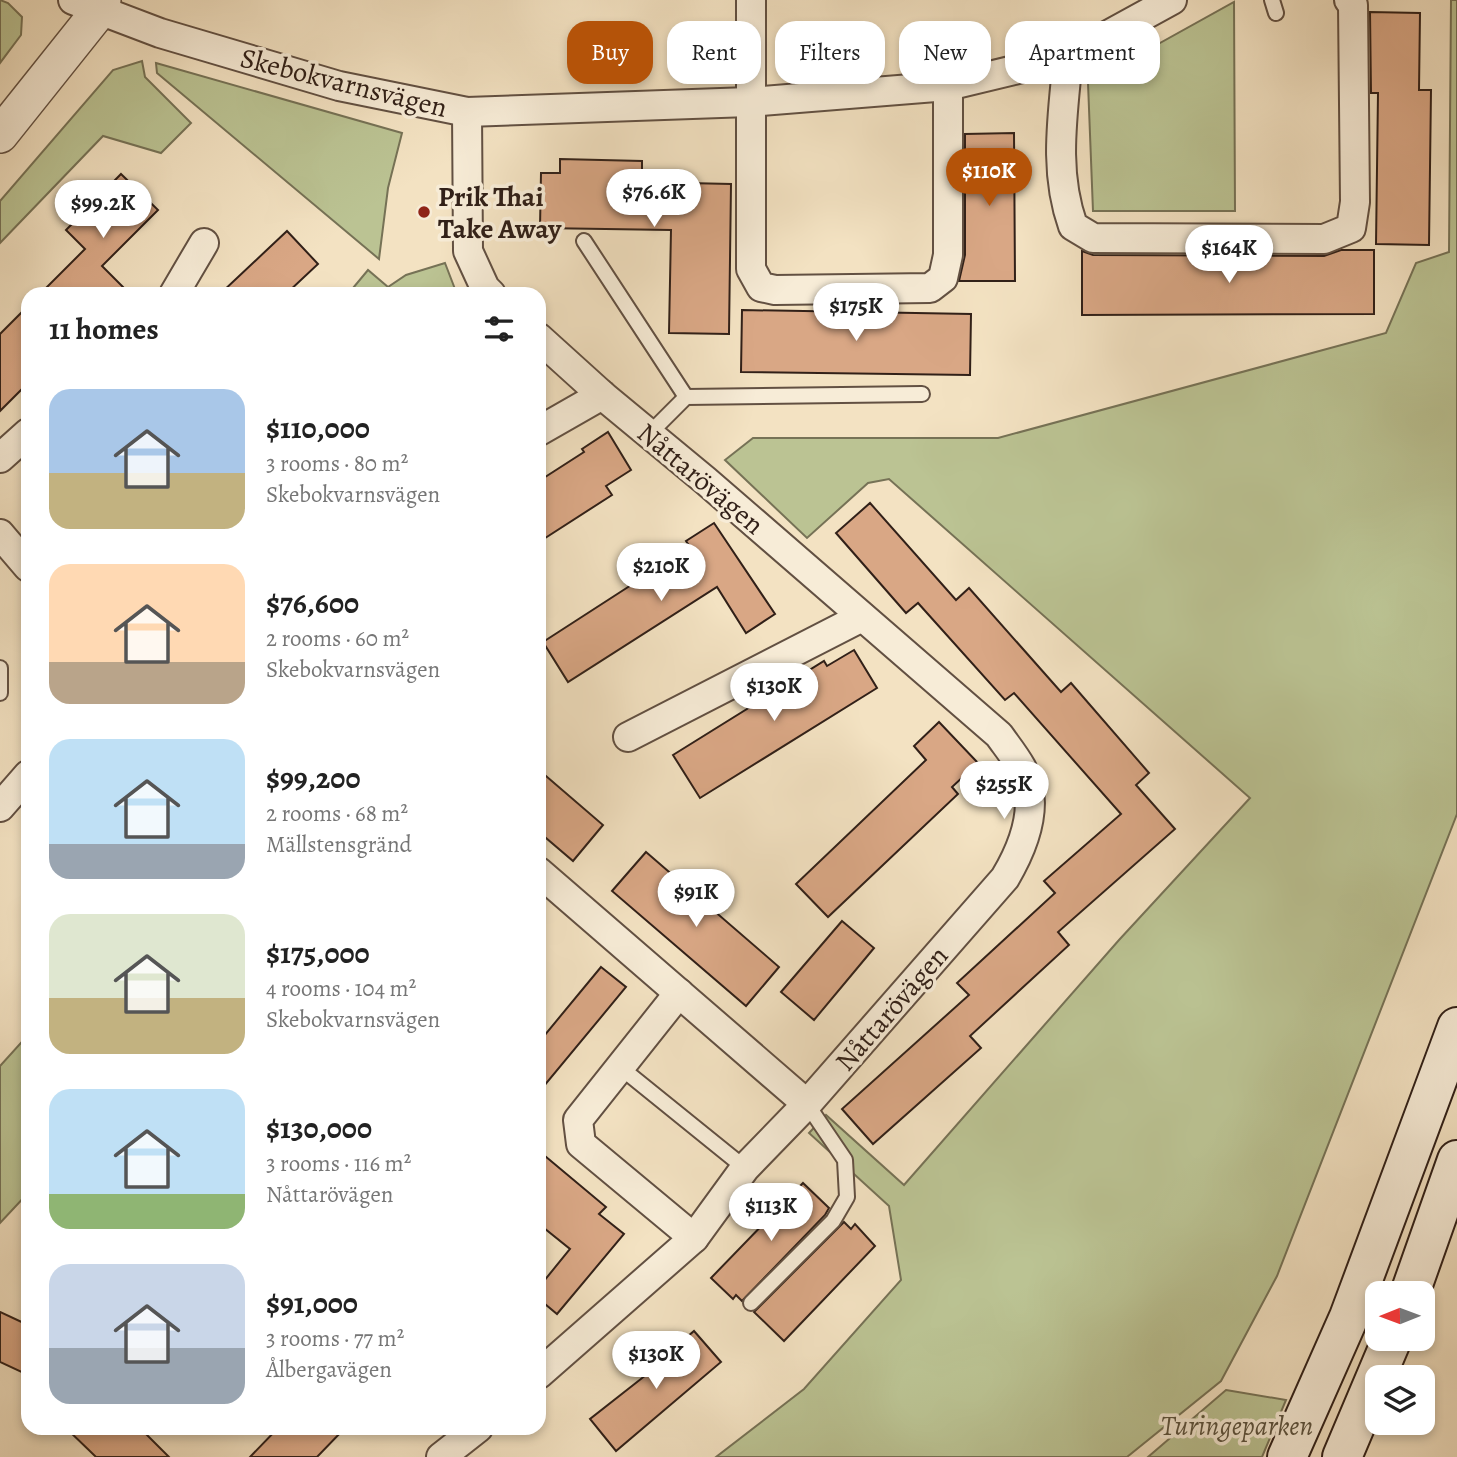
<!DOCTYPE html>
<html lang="en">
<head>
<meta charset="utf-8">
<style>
  :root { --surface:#fff; --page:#f6f6f6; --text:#222; --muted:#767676; --accent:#b45309 }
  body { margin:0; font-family:Alegreya,serif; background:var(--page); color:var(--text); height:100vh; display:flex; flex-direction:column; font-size:26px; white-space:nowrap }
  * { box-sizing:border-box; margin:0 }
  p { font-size:23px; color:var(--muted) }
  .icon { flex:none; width:38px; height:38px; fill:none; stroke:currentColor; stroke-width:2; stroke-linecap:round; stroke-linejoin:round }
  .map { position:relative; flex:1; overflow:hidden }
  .panel { position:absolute; left:21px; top:287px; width:525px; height:1148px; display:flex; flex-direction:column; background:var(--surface); border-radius:21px; box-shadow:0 4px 10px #0003 }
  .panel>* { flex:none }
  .guide { position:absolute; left:567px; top:21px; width:665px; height:63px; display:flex; gap:14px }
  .needle { width:46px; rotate:269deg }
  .buttons { position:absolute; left:1365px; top:1281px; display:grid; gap:14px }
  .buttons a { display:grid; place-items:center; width:70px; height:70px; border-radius:14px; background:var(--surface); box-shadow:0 4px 10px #0003; font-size:35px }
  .price { position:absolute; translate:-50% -60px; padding:0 16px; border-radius:24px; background:#fff; color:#222; font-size:23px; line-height:46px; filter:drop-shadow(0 2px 4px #0008) }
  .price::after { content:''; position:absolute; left:50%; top:42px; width:21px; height:16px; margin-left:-10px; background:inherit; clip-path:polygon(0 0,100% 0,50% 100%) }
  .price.on { background:var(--accent); color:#fff }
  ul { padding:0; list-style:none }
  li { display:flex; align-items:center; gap:21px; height:175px; padding:0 28px }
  li span { display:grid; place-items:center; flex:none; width:196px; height:140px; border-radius:21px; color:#555 }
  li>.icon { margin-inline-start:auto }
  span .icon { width:84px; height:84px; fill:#fffc; stroke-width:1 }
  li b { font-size:30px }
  h2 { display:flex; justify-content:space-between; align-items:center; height:84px; padding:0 28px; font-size:30px }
  .pill { padding:0 24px; border-radius:21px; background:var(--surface); box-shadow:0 4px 10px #0003; font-size:24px; line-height:63px }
  .pill.on { background:var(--accent); color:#fff }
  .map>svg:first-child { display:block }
  .green { fill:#bbc393; stroke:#767256; stroke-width:2 }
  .building { fill:#d9a785; stroke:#312018; stroke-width:2 }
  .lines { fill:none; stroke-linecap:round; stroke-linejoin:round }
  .service-casing { stroke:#625042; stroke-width:18 }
  .minor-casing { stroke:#625042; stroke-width:32 }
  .tertiary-casing { stroke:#625042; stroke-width:38 }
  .secondary-casing { stroke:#312018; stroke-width:42 }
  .service { stroke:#f7ecd7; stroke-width:14 }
  .minor { stroke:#f7ecd7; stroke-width:28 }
  .tertiary { stroke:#f7ecd7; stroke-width:35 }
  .secondary { stroke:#f7ecd7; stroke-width:38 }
  .poi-dot { fill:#8f2418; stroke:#f7ecd7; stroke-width:2.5 }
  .labels { text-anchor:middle; stroke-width:7; stroke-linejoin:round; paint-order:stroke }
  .street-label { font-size:28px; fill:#312018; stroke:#f7ecd7 }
  .poi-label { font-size:28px; font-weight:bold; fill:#312018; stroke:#f7ecd7; text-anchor:start }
  .park-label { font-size:28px; font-style:italic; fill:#5a513d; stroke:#f7ecd7 }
</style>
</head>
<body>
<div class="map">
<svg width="1457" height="1457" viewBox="0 0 1457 1457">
  <rect width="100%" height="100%" fill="#f3e2c2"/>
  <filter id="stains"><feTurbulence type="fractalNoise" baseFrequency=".00286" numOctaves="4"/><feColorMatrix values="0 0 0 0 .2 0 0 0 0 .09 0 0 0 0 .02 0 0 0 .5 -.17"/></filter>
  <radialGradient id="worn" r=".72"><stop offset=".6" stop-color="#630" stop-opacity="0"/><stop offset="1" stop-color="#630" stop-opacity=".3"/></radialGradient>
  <g class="green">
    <polygon points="0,0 8,3 22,17 21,35 0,63"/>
    <polygon points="1451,0 1457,0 1457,814 1277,1276 1221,1381 1127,1457 716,1457 804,1389 901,1280 889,1206 809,1133 826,1115 904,1185 1119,940 1250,798 889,479 868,483 807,538 725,460 753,438 998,438 1386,333 1416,263 1449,252"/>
    <polygon points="1234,2 1235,211 1093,211 1088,83"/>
    <polygon points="142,61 145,77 191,123 161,153 103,136 0,243 0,201 113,70"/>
    <polygon points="156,63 402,133 388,188 379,259 157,73"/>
    <polygon points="445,263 455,289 460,294 348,294 368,270 388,287 406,275"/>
    <polygon points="28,1035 28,1193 0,1223 0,1066"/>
    <polygon points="1226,1390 1286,1400 1262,1457 1148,1457"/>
  </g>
  <g class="building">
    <polygon points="1370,12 1420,13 1419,90 1431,90 1429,245 1376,244 1378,93 1371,93"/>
    <polygon points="1014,133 1015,281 959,281 965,255 965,134"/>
    <polygon points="560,159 642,161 642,182 731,184 729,334 669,333 671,230 540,228 541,173 560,173"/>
    <polygon points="121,174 158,210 102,266 130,294 40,294 85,249 66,230"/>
    <polygon points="287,231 318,264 286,294 220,294"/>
    <polygon points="1341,250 1374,250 1374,314 1082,315 1082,251 1093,255 1324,256"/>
    <polygon points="28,306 28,383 0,411 0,334"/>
    <polygon points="742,310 971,314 970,375 741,372"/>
    <polygon points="608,432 631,470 606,486 612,495 539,542 539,481 584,452 582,449"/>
    <polygon points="870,503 956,600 969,588 1061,692 1071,683 1149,773 1136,785 1175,829 1058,932 1069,945 970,1036 981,1048 873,1144 842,1109 969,995 957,983 1055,893 1044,881 1121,814 1014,693 1005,700 918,603 906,613 836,533"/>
    <polygon points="714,523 775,614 746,633 717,587 568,682 543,642 690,547 686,541"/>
    <polygon points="854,650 877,688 700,798 673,755 824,661 827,666"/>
    <polygon points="939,722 978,763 952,787 958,794 828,917 796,884 926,760 914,746"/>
    <polygon points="539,770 603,825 573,861 539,832"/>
    <polygon points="646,852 779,967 746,1006 612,891"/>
    <polygon points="842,921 874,948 814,1020 781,992"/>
    <polygon points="601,967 626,987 539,1092 539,1042"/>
    <polygon points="539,1151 606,1207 599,1214 624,1234 557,1314 539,1299 539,1287 570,1249 539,1224"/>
    <polygon points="803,1183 829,1208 825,1215 742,1301 736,1295 733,1299 711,1278"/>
    <polygon points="844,1222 851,1229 855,1224 875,1246 784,1341 754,1312"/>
    <polygon points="0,1312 28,1325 28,1375 0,1362"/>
    <polygon points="694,1331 721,1362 616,1451 590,1419 660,1364 658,1362"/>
    <polygon points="66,1428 140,1428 169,1457 96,1457"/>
    <polygon points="278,1428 345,1428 317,1457 250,1457"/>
  </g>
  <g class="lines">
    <g class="service-casing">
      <g id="service">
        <polyline points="1272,0 1276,13"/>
        <polyline points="584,241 686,397"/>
        <polyline points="649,434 686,397 922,394"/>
        <polyline points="0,668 0,693"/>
        <polyline points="620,1067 745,1168"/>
        <polyline points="751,1303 833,1221 847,1197 845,1160 807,1104"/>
      </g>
    </g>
    <g class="minor-casing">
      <g id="minor">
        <polyline points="73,0 160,33 339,86 467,112 749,102 948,86 1068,57 1172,0"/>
        <polyline points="751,0 751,269 761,287 775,290 930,288 943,278 948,255 948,86"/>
        <path d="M1068 57C1063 115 1053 170 1073 226L1093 238 1324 239 1351 228 1355 202 1353 5 1349 0"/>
        <polyline points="467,112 468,251 485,288 491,294"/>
        <polyline points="174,294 204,243"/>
        <path d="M539 338 602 395 706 481 999 735C1006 745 1015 756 1021 767 1041 804 1024 846 1005 878L807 1104 745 1168 694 1238 539 1374"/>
        <polyline points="539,431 602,395"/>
        <polyline points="0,458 28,433"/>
        <polyline points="0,534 28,567"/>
        <polyline points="628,737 862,617"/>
        <polyline points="0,807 28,775"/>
        <polyline points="539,872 807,1104"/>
        <polyline points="679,993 578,1120 581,1144 694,1238"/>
        <polyline points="441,1457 478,1428"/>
      </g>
    </g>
    <g class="tertiary-casing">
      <polyline id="tertiary" points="0,135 99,11 103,0"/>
    </g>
    <g class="secondary-casing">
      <g id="secondary">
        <polyline points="1410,1293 1457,1160"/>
        <polyline points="1287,1457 1349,1317 1457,1027"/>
        <polyline points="1342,1457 1392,1339"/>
      </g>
    </g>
    <use href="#service" class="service"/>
    <use href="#minor" class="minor"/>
    <use href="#tertiary" class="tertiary"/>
    <use href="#secondary" class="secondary"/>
  </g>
  <circle class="poi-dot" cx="424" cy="212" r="7"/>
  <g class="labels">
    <g class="street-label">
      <text transform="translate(344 82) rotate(14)" y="10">Skebokvarnsvägen</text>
      <text transform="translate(701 478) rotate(40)" y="10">Nåttarövägen</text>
      <text transform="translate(891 1008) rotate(-49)" y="10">Nåttarövägen</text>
    </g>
    <g class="poi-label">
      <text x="438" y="206">Prik Thai<tspan x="438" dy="32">Take Away</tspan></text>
    </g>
    <g class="park-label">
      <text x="1237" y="1435">Turingeparken</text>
    </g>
  </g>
  <rect width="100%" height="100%" filter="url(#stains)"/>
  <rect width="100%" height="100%" fill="url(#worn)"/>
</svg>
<div class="buttons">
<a><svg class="needle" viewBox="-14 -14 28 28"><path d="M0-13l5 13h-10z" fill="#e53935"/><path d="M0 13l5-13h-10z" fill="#767676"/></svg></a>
<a><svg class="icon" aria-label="layers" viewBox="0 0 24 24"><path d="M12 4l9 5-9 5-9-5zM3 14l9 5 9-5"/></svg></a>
</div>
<b class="price on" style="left:989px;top:208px">$110K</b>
<b class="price" style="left:654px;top:229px">$76.6K</b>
<b class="price" style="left:103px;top:240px">$99.2K</b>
<b class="price" style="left:1229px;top:285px">$164K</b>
<b class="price" style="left:856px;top:343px">$175K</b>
<b class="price" style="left:661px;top:603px">$210K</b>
<b class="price" style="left:774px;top:723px">$130K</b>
<b class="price" style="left:1004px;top:821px">$255K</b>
<b class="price" style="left:696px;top:929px">$91K</b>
<b class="price" style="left:771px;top:1243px">$113K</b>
<b class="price" style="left:656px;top:1391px">$130K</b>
<div class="guide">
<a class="pill on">Buy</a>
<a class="pill">Rent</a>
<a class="pill">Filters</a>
<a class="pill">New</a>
<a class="pill">Apartment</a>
</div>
<section class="panel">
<h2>11 homes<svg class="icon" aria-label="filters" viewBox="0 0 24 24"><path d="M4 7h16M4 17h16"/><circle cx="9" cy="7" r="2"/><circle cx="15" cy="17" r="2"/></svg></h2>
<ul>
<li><span style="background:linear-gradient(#a9c7e8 60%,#c2b280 0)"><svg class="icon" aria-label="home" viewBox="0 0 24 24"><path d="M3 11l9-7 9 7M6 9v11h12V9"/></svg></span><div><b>$110,000</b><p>3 rooms · 80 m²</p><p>Skebokvarnsvägen</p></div></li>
<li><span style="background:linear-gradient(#ffd9b3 70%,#b9a48a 0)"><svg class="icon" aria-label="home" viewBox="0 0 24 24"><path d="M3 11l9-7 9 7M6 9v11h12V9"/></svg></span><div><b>$76,600</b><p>2 rooms · 60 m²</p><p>Skebokvarnsvägen</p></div></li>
<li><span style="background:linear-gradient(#bfe0f5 75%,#9aa5b1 0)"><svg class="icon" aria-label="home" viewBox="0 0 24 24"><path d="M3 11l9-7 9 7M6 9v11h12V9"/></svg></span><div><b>$99,200</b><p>2 rooms · 68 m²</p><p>Mällstensgränd</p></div></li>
<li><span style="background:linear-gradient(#dfe7d0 60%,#c2b280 0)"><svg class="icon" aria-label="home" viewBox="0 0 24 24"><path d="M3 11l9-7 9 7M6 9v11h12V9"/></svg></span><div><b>$175,000</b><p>4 rooms · 104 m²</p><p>Skebokvarnsvägen</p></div></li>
<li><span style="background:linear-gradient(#bfe0f5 75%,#8fb573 0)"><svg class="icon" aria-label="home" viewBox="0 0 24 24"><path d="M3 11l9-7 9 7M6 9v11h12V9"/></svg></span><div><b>$130,000</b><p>3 rooms · 116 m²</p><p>Nåttarövägen</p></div></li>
<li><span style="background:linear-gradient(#c9d6e8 60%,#9aa5b1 0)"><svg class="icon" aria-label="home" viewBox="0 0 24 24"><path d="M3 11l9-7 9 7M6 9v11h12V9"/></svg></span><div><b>$91,000</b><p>3 rooms · 77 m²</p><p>Ålbergavägen</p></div></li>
</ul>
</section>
</div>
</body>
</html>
